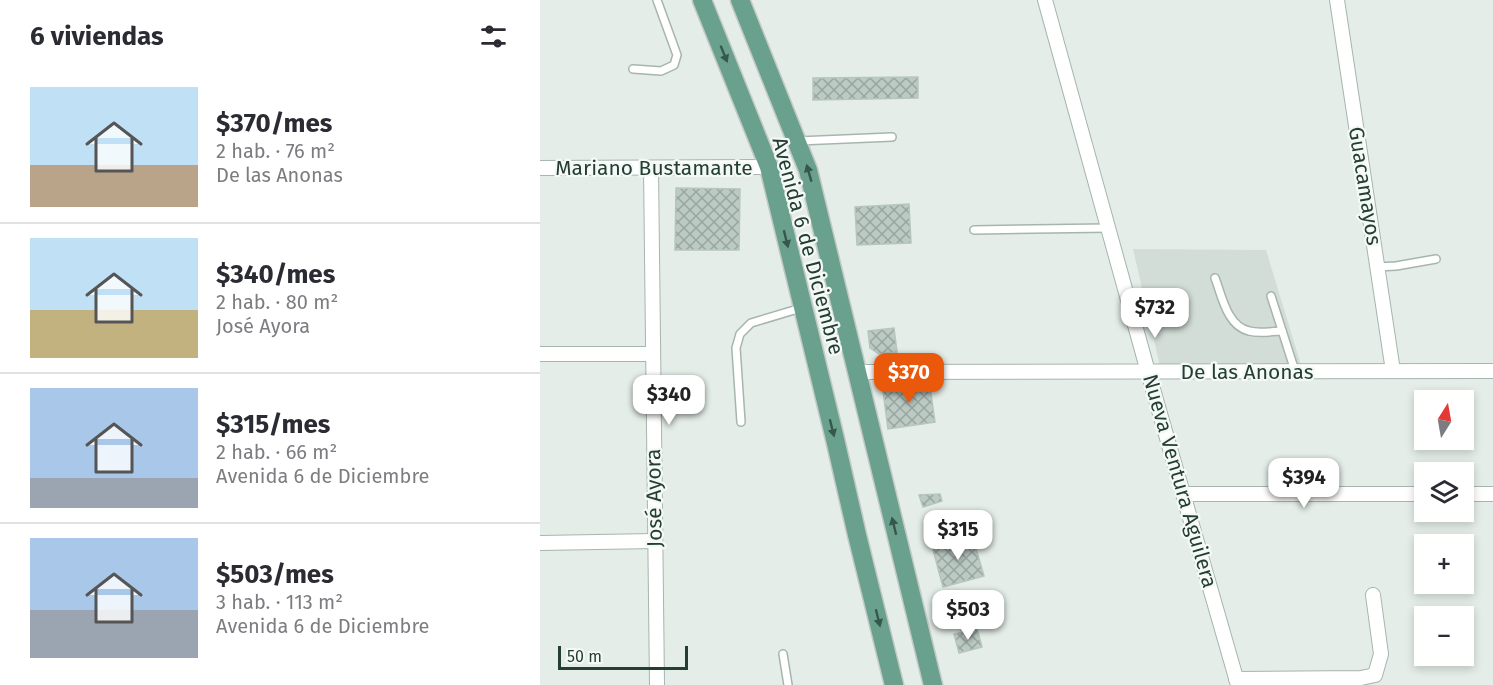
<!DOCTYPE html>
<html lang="es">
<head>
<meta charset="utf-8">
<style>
  :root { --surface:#fff; --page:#f7f7f7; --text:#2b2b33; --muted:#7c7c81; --line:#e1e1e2; --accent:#ea580c }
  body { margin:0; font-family:"Fira Sans",sans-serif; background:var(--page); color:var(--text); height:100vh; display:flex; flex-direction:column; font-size:22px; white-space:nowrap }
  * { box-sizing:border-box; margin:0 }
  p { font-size:20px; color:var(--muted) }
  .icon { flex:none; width:33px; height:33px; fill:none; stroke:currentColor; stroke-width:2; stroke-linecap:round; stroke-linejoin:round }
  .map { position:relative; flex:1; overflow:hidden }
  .sheet { display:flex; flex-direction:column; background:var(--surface); width:540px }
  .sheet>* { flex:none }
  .needle { width:39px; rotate:11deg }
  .fabs { position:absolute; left:874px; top:390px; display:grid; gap:12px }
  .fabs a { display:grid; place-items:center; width:60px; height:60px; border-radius:0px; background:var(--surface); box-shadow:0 3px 9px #0003; font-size:30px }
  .scale { position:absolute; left:18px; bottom:15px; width:130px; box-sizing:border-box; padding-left:6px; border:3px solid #243e35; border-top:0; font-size:16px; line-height:21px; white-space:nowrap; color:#243e35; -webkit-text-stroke:4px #f4f9f6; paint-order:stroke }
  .price { position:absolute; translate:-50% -51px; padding:0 14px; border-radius:12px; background:#fff; color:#222; font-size:20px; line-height:39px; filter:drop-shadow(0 2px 3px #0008) }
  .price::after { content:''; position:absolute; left:50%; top:36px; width:18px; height:14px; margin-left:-9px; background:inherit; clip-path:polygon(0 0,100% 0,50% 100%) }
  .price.active { background:var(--accent); color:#fff }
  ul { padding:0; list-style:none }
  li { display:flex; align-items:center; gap:18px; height:150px; padding:0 30px }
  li+li { border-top:2px solid var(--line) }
  li span { display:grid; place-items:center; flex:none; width:168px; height:120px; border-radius:0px; color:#555 }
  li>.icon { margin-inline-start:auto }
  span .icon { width:72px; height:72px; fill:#fffc; stroke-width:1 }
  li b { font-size:26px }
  h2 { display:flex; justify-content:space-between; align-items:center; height:72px; padding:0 30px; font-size:26px }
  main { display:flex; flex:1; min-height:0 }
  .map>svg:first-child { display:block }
  .built { fill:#d2ddd7 }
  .building { fill:url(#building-cross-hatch); stroke:#b6c6be; stroke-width:1.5 }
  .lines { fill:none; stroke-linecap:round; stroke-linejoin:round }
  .service-casing { stroke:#a7b5af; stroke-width:10 }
  .minor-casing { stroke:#a7b5af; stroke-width:16 }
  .primary-casing { stroke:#c2c9c6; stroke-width:21 }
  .service { stroke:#fff; stroke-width:7 }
  .minor { stroke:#fff; stroke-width:14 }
  .primary { stroke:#6aa18e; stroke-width:18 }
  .oneway { fill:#36574b }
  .labels { text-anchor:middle; stroke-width:4.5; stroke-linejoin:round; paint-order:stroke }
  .street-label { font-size:21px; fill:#243e35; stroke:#f4f9f6 }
</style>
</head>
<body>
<main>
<section class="sheet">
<h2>6 viviendas<svg class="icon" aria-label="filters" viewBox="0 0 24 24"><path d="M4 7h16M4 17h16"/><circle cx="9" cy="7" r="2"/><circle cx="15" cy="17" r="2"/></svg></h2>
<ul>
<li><span style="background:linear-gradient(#bfe0f5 65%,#b9a48a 0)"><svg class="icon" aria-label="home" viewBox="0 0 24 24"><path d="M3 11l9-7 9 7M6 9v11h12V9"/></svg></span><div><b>$370/mes</b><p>2 hab. · 76 m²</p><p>De las Anonas</p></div></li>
<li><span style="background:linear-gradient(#bfe0f5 60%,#c2b280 0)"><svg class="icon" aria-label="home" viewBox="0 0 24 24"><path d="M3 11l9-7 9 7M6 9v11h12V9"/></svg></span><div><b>$340/mes</b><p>2 hab. · 80 m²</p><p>José Ayora</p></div></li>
<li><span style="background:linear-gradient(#a9c7e8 75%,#9aa5b1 0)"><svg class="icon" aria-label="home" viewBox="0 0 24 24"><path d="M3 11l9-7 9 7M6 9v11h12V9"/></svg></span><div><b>$315/mes</b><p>2 hab. · 66 m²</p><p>Avenida 6 de Diciembre</p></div></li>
<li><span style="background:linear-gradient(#a9c7e8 60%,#9aa5b1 0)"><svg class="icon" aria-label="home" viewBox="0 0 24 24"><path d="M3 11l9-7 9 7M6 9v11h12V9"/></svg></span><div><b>$503/mes</b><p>3 hab. · 113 m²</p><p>Avenida 6 de Diciembre</p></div></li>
</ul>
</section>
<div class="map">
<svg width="953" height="685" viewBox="0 0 953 685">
  <defs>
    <pattern id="building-cross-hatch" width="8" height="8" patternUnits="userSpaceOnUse" patternTransform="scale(1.5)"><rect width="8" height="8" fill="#bccac4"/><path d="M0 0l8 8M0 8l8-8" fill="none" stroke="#99a5a0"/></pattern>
  </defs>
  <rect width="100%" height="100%" fill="#e4ede8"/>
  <polygon class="built" points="593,249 726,250 761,365 620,366"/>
  <g class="building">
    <polygon points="378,77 378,98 273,100 273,78"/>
    <polygon points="136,188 200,189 199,250 135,250"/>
    <polygon points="369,204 371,243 317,245 315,207"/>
    <polygon points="354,328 357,352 339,354 330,348 328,331"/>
    <polygon points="389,380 395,422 348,429 343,391 346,386"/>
    <polygon points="400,494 402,501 383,507 379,495"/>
    <polygon points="410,526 414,540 392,546 388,532"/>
    <polygon points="432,535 444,576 403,587 392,546"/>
    <polygon points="430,594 436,618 412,624 406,599"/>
    <polygon points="437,629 442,647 419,653 414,634"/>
  </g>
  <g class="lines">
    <g class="service-casing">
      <g id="service">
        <polyline points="93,69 121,71 134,65 137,55 117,0"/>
        <polyline points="258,141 352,137"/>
        <polyline points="434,230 568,228"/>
        <polyline points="837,267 856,266 896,259"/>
        <path d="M675 278C682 296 687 326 709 331 720 334 732 331 742 331"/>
        <polyline points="731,296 755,371"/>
        <polyline points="201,422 196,348 200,334 211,323 261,308"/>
        <polyline points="243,654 248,685"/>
      </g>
    </g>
    <g class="minor-casing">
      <g id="minor">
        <polyline points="505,0 608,372 698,685"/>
        <polyline points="797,0 853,371"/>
        <polyline points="0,168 229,167"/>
        <polyline points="111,168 117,685"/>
        <polyline points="0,354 112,354"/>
        <polyline points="317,372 953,371"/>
        <polyline points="644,494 885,494"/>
        <polyline points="924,494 953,494"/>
        <polyline points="0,543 115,541"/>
        <polyline points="696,679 821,678 835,675 841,654 833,595"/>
      </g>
    </g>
    <g class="primary-casing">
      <g id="primary">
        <polyline points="162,0 229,167 295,439 317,535 354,685"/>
        <polyline points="200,0 268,170 393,685"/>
      </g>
    </g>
    <use href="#service" class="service"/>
    <use href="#minor" class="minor"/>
    <use href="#primary" class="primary"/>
  </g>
  <defs><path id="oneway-solid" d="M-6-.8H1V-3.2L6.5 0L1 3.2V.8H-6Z" transform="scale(1.5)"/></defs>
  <g class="oneway">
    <use href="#oneway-solid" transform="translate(184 54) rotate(68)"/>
    <use href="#oneway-solid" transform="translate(269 173) rotate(-106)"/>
    <use href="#oneway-solid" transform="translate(246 239) rotate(76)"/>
    <use href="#oneway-solid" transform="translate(292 428) rotate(76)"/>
    <use href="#oneway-solid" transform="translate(354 526) rotate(-104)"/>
    <use href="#oneway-solid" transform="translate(338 618) rotate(76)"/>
  </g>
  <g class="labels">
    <g class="street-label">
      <text x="114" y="175">Mariano Bustamante</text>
      <text transform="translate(825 186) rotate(81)" y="7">Guacamayos</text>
      <text transform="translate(268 246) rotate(75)" y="7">Avenida 6 de Diciembre</text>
      <text x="707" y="379">De las Anonas</text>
      <text transform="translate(640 481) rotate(74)" y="7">Nueva Ventura Aguilera</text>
      <text transform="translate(114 498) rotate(-91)" y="7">José Ayora</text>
    </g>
  </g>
</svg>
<div class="fabs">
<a><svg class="needle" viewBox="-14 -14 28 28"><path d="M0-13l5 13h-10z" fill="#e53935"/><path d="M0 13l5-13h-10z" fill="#7c7c81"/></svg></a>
<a><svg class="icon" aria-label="layers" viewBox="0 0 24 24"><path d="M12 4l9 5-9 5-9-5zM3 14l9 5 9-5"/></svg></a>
<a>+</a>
<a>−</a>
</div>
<div class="scale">50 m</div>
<b class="price" style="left:615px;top:339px">$732</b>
<b class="price active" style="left:369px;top:404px">$370</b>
<b class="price" style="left:129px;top:426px">$340</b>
<b class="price" style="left:764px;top:509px">$394</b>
<b class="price" style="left:418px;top:561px">$315</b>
<b class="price" style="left:428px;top:641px">$503</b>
</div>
</main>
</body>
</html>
